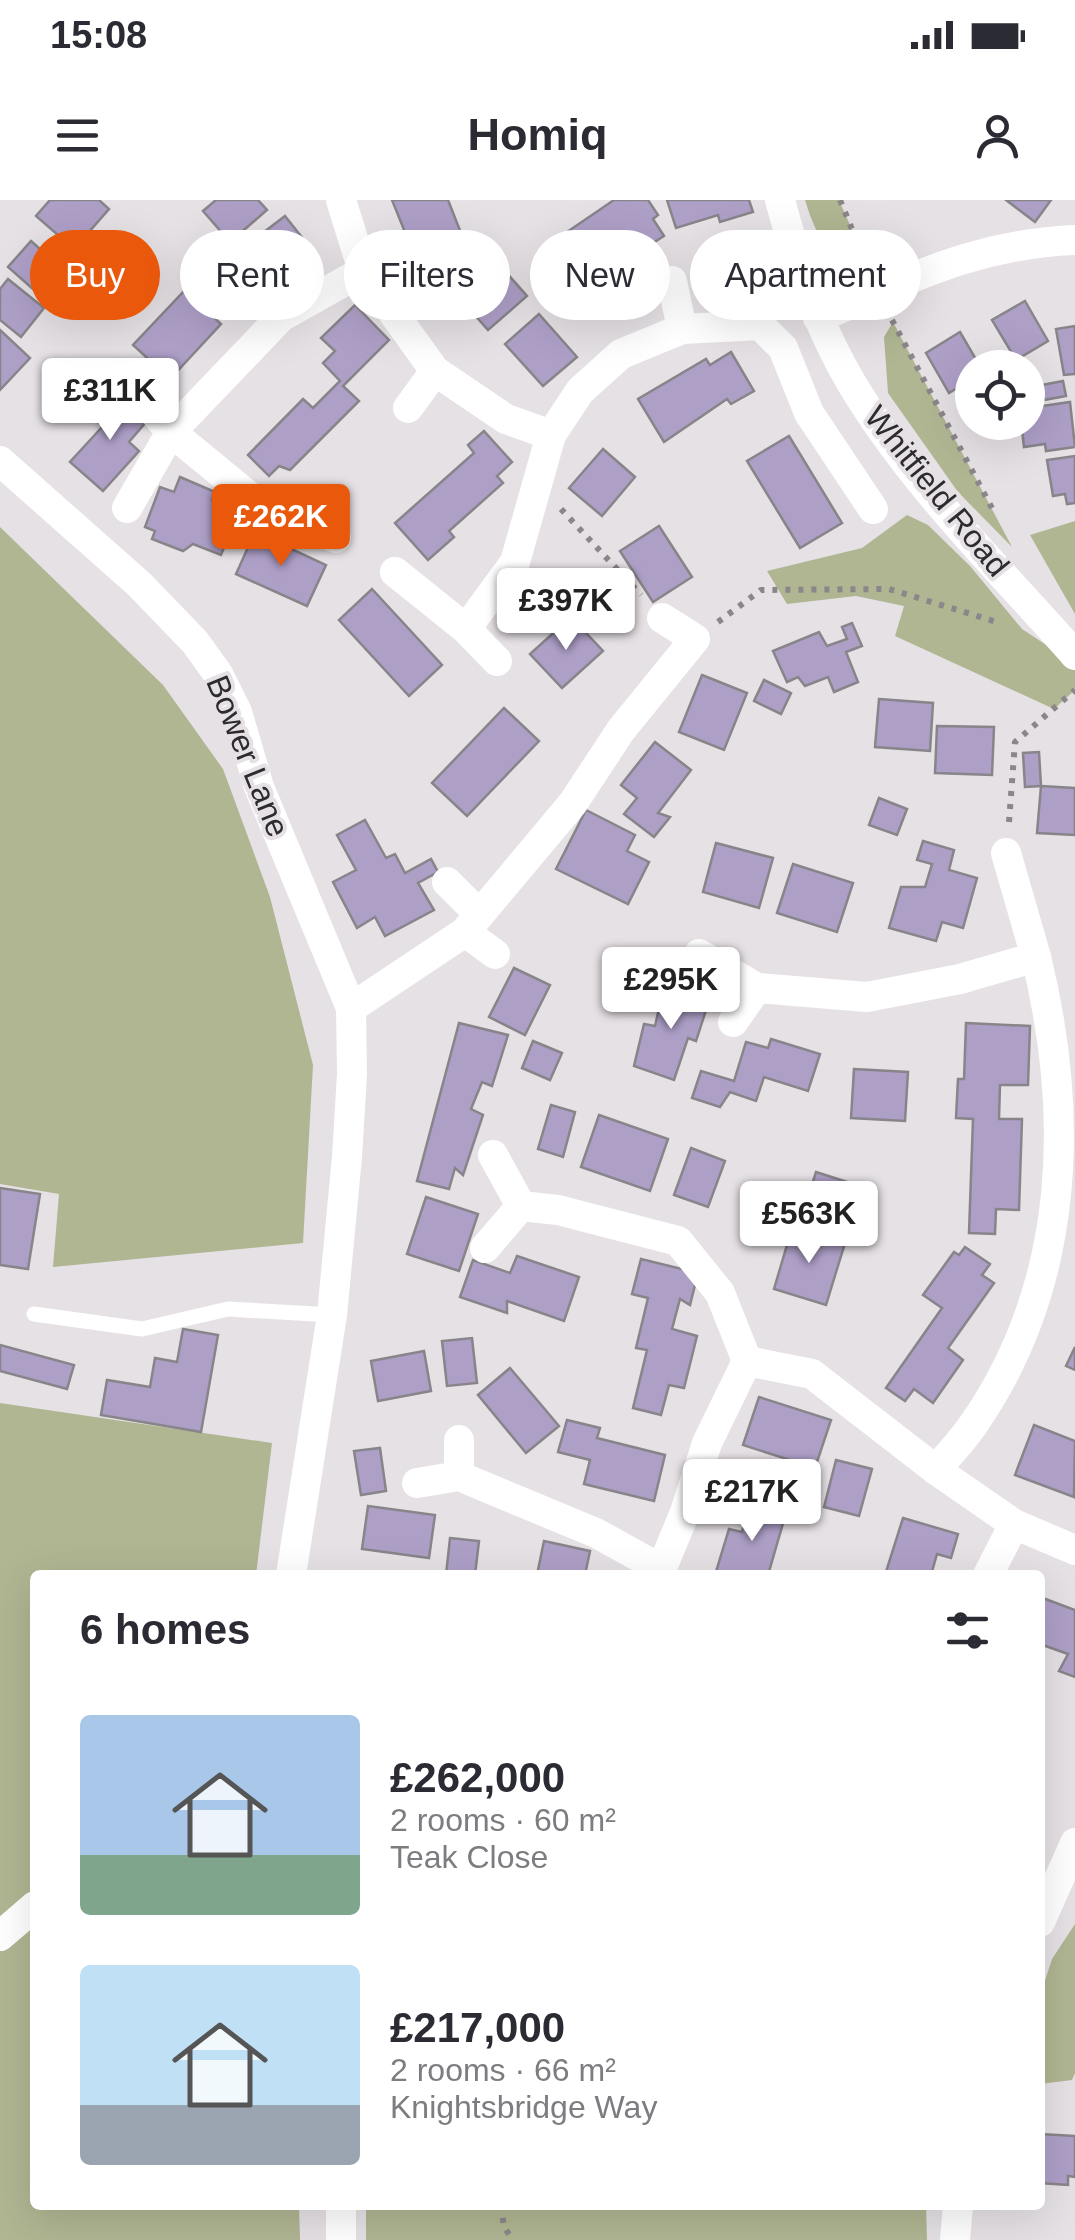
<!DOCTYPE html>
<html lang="en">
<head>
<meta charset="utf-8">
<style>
  :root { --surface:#fff; --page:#f7f7f7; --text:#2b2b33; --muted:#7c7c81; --accent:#ea580c }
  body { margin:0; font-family:Arial,sans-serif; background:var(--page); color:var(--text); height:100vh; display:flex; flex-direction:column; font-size:38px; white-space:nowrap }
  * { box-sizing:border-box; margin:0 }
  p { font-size:32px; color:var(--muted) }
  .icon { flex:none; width:55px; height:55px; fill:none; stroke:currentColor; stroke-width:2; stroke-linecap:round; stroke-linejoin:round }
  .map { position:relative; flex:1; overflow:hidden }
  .side { position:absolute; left:30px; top:1370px; width:1015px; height:640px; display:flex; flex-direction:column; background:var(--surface); border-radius:10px; box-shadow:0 10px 40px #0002 }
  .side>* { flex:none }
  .top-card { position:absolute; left:30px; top:30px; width:1015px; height:90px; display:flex; gap:20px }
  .controls { position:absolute; left:955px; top:150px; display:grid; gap:20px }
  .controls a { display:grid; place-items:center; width:90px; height:90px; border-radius:50%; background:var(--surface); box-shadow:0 10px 40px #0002; font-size:50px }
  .price { position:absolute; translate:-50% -85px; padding:0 22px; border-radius:10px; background:#fff; color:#222; font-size:32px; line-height:65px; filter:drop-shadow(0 2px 5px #0008) }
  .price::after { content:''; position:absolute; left:50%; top:60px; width:30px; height:22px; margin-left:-15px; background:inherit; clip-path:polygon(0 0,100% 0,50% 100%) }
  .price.selected { background:var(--accent); color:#fff }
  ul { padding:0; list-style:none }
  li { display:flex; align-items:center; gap:30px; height:250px; padding:0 50px }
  li span { display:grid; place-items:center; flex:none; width:280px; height:200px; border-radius:10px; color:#555 }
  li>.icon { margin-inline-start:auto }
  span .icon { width:120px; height:120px; fill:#fffc; stroke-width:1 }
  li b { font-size:42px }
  h2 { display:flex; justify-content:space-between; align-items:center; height:120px; padding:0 50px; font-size:42px }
  .pill { padding:0 35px; border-radius:45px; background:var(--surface); box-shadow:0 10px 40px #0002; font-size:35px; line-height:90px }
  .pill.selected { background:var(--accent); color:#fff }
  .status { display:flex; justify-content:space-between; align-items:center; height:70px; padding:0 50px; background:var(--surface); direction:ltr }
  .status svg { height:28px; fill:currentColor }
  header { display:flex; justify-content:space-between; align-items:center; height:130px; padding:0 50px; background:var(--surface); font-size:45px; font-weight:700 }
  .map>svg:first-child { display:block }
  .green { fill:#b0b592 }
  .building { fill:#ae9fc7; stroke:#87858a; stroke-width:2.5 }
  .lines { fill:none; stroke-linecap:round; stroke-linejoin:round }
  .path { stroke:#8a8689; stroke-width:6; stroke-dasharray:5 8; stroke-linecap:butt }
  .service { stroke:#fff; stroke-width:15 }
  .minor { stroke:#fff; stroke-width:30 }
  .labels { text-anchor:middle; stroke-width:8; stroke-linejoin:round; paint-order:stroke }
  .street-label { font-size:32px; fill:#2d2b2d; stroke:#e6e1e5 }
</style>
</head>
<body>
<div class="status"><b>15:08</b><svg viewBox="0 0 49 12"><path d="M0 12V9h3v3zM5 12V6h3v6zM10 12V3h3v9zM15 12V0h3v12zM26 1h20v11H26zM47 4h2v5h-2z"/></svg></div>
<header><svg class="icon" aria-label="menu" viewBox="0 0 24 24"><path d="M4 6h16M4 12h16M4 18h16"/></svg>Homiq<svg class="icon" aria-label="person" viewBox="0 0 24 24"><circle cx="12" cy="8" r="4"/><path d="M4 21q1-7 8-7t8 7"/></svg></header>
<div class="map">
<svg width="1075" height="2040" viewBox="0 0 1075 2040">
  <rect width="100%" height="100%" fill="#e6e1e5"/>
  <g class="green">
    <path d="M805 0H839L868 66C826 51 818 42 805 0Z"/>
    <polygon points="893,122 1012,347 958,292 888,193 884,137"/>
    <polygon points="907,315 928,325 970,366 1022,429 1075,464 1075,490 1054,509 895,436 904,406 856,396 787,404 767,371 862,348"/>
    <polygon points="1075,321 1075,414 1030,335"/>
    <polygon points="0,327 163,485 223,569 270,697 313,865 303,1043 53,1067 59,994 0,984"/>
    <polygon points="0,1203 272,1243 256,1375 35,1375 35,2005 299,2005 300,2040 0,2040"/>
    <polygon points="1075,1724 1075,1873 1072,1880 1040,1884 1040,1796 1052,1759"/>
    <polygon points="366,2005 926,2005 927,2040 366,2040"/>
  </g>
  <g class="building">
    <polygon points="50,0 99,0 109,9 74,49 36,16"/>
    <polygon points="216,0 258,0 267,10 230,42 203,11"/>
    <polygon points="392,0 448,0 461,33 413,52"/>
    <polygon points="614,0 648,0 658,15 653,19 664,36 633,56 628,47 592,70 567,32"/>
    <polygon points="667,0 749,0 753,12 720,22 718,15 676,28"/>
    <polygon points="1006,0 1051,0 1035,22"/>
    <polygon points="285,16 308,45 266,78 243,48"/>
    <polygon points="31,41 66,72 43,98 8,67"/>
    <polygon points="489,53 527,96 488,130 450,87"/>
    <polygon points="8,79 44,108 21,137 0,120 0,89"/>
    <polygon points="185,90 221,124 170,179 133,145"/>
    <polygon points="1025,101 1048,141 1016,160 992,120"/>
    <polygon points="355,105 389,140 343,186 359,201 290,270 279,266 269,276 248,255 303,199 313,208 340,181 323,163 335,151 321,138"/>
    <polygon points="539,114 577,157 543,186 505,144"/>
    <polygon points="1075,126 1075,174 1064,175 1056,129"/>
    <polygon points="0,130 30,158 0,190"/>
    <polygon points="960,132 981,168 972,168 972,179 949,193 926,153"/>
    <polygon points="731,152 754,191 731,204 727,199 664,242 638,199 706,159 710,165"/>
    <polygon points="1008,158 1013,168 992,168"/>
    <polygon points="1063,181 1066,196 1033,202 1031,187"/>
    <polygon points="114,193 146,222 129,242 139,251 103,291 70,262 103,226 92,217"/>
    <polygon points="1070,202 1075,247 1046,251 1045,244 1024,247 1021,222 1028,222 1028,208"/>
    <polygon points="484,231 512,262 497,276 503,283 449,331 454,337 428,360 395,323 474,253 468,245"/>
    <polygon points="789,236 842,323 800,348 747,261"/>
    <polygon points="603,249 635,277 602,316 569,288"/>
    <polygon points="1075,256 1075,303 1067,304 1065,294 1053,296 1047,260"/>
    <polygon points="180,277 215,292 212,300 239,311 221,355 193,344 183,351 152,339 155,331 145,327 160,287 174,292"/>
    <polygon points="659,326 692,377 653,402 620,351"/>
    <polygon points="255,332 326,365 307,406 236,374"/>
    <polygon points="372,389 442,465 409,496 339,420"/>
    <polygon points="571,417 603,451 562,488 530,454"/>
    <polygon points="852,423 862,446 846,452 858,482 834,492 828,477 805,486 798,477 787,482 773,451 819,432 827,446 847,439 842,427"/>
    <polygon points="702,475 747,493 724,550 679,532"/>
    <polygon points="764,480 791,493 781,514 754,501"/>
    <polygon points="879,499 933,503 930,551 875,547"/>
    <polygon points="504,508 539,541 467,616 432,583"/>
    <polygon points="937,526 994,527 992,575 935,573"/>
    <polygon points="655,542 691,570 658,613 670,617 654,637 624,614 637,598 621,585"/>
    <polygon points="1039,552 1041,586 1025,587 1023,553"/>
    <polygon points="1041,586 1075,588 1075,635 1037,633"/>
    <polygon points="879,598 907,609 897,635 869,625"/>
    <polygon points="586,610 635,635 627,651 649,662 628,704 556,669"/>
    <polygon points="365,620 386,658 395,654 405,673 431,659 438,672 418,683 434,710 385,736 375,717 357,728 333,682 356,670 337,635"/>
    <polygon points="923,641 954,650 949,670 977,678 963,728 942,722 936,741 889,728 901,687 925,687 932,664 917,660"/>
    <polygon points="716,643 773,658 759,708 703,692"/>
    <polygon points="793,664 853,683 837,732 777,713"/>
    <polygon points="635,750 671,761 665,783 629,773"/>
    <polygon points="514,768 550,785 525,835 489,817"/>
    <polygon points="665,783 709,801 696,841 688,838 674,880 634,866 644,824 655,826"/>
    <polygon points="459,823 508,835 492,886 482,882 471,909 483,915 463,975 455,968 449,989 417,981"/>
    <polygon points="966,823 1030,826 1028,885 1000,885 999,919 1022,919 1019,1010 996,1009 995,1034 969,1033 973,919 956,918 958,879 964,879"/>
    <polygon points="771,839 820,854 808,891 764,877 756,901 730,892 720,907 692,898 701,871 734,881 746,842 768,848"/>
    <polygon points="533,841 562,853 550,880 522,868"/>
    <polygon points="854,869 908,872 905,921 851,918"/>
    <polygon points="551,905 575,912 563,957 538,949"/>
    <polygon points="599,915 668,939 650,991 581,967"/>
    <polygon points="691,948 725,961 708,1007 674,995"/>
    <polygon points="816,972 863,987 852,1021 805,1006"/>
    <polygon points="0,988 40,994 28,1069 0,1065"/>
    <polygon points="426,997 478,1014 459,1071 407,1054"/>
    <polygon points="792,1028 845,1043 826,1105 774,1089"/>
    <polygon points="965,1047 990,1064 982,1075 994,1083 948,1148 963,1160 933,1203 914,1189 905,1201 886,1188 942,1108 923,1095 954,1052 959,1055"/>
    <polygon points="517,1056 579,1077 564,1121 507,1101 507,1113 460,1097 473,1060 510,1073"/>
    <polygon points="641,1059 698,1073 690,1105 680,1099 672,1129 697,1136 684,1188 669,1185 661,1215 633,1208 647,1150 636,1148 648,1098 632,1094"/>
    <polygon points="183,1129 218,1135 201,1232 101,1215 107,1180 150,1187 155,1158 177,1162"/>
    <polygon points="472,1138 477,1183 447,1186 442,1141"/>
    <polygon points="0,1145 74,1165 67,1189 0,1171"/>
    <polygon points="1075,1147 1075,1170 1066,1166"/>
    <polygon points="424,1151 431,1191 378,1201 371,1161"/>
    <polygon points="510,1168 559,1226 526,1253 478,1195"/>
    <polygon points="759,1197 831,1220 815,1268 743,1245"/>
    <polygon points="567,1220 600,1228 597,1238 665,1255 654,1301 584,1284 590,1260 558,1252"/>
    <polygon points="1034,1225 1075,1241 1074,1297 1015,1275"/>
    <polygon points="380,1248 386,1291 361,1295 354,1251"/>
    <polygon points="836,1260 872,1269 859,1316 824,1307"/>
    <polygon points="750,1303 786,1313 768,1375 715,1375 729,1329 742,1332"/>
    <polygon points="368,1306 435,1315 429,1358 362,1349"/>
    <polygon points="903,1318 958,1334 951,1358 937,1354 931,1375 885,1375"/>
    <polygon points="450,1338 479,1341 475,1375 446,1375"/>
    <polygon points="544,1341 590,1351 585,1375 537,1375"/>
    <polygon points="1040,1397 1075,1410 1075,1477 1059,1471 1068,1454 1040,1444"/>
    <polygon points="1040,1934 1075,1936 1075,1977 1068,1976 1068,1985 1040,1983"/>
  </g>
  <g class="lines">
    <g class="path">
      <polyline points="840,0 866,63"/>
      <polyline points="892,120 994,312"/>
      <polyline points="561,309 641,395"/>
      <polyline points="718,422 761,390 889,389 1000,423"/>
      <polyline points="1009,622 1015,542 1075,490"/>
      <polyline points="501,2005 504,2027 513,2040"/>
    </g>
    <polyline class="service" points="34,1114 142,1129 228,1109 332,1115"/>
    <g class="minor">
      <polyline points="341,0 363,71 435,171 506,219 551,235"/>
      <path d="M780 0C797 64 818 127 852 184 912 284 998 368 1075 455"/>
      <polyline points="672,81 682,129"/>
      <path d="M818 118C908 80 974 44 1075 40"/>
      <polyline points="127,180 171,232 266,310 336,338"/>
      <polyline points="408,208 435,171"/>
      <polyline points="0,261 139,384 195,442 218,474 237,512 259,587 351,808 352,874 347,957 332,1115 291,1375"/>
      <polyline points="127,308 171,232 281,117 363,71"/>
      <polyline points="395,372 466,429 497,461"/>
      <polyline points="466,429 515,362 551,235 580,191 621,154 682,129 760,125 783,148 809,213 873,309"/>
      <polyline points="1006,653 1036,757"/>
      <polyline points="447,682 478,713"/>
      <polyline points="465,732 495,754"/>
      <polyline points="699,754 757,788"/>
      <polyline points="351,808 465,732 573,603 621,530 695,439 662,418"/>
      <path d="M733 822 757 788 867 797 960 779 1036 757C1075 916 1070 1083 975 1222 964 1239 949 1254 936 1270"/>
      <polyline points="493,955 521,1006"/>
      <polyline points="485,1048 521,1006 558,1010 678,1041 720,1093 747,1161"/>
      <polyline points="459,1276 459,1240"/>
      <polyline points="417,1283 459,1276 596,1333 661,1369"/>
      <polyline points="659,1375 685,1312 707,1243 747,1161 812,1174 936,1270 1014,1324 1075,1350"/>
      <polyline points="988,1375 1014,1324"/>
      <polyline points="1040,1722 1075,1643"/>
      <polyline points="0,1736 35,1706"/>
      <polyline points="341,2005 341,2040"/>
      <polyline points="955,2040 958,2005"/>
    </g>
  </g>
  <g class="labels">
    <g class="street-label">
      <text transform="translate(937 291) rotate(51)" y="11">Whitfield Road</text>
      <text transform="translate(248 556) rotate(68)" y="11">Bower Lane</text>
    </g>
  </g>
</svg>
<div class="controls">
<a><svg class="icon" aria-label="locate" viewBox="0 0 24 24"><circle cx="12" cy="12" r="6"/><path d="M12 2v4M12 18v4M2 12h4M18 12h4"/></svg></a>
</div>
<b class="price" style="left:110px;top:243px">£311K</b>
<b class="price selected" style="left:281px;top:369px">£262K</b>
<b class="price" style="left:566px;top:453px">£397K</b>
<b class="price" style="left:671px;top:832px">£295K</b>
<b class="price" style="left:809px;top:1066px">£563K</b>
<b class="price" style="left:752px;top:1344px">£217K</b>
<div class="top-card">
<a class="pill selected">Buy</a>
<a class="pill">Rent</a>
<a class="pill">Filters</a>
<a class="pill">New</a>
<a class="pill">Apartment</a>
</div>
<section class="side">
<h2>6 homes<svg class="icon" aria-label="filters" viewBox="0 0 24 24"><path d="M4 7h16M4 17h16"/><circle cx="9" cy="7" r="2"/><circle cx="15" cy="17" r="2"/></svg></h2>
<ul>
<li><span style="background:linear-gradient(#a9c7e8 70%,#7fa58c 0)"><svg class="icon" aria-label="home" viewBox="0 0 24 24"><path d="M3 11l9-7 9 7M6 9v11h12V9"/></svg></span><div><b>£262,000</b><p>2 rooms · 60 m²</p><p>Teak Close</p></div></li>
<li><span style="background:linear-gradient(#bfe0f5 70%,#9aa5b1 0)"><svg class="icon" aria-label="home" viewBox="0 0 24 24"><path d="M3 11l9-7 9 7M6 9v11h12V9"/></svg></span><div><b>£217,000</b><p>2 rooms · 66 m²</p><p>Knightsbridge Way</p></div></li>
</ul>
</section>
</div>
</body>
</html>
